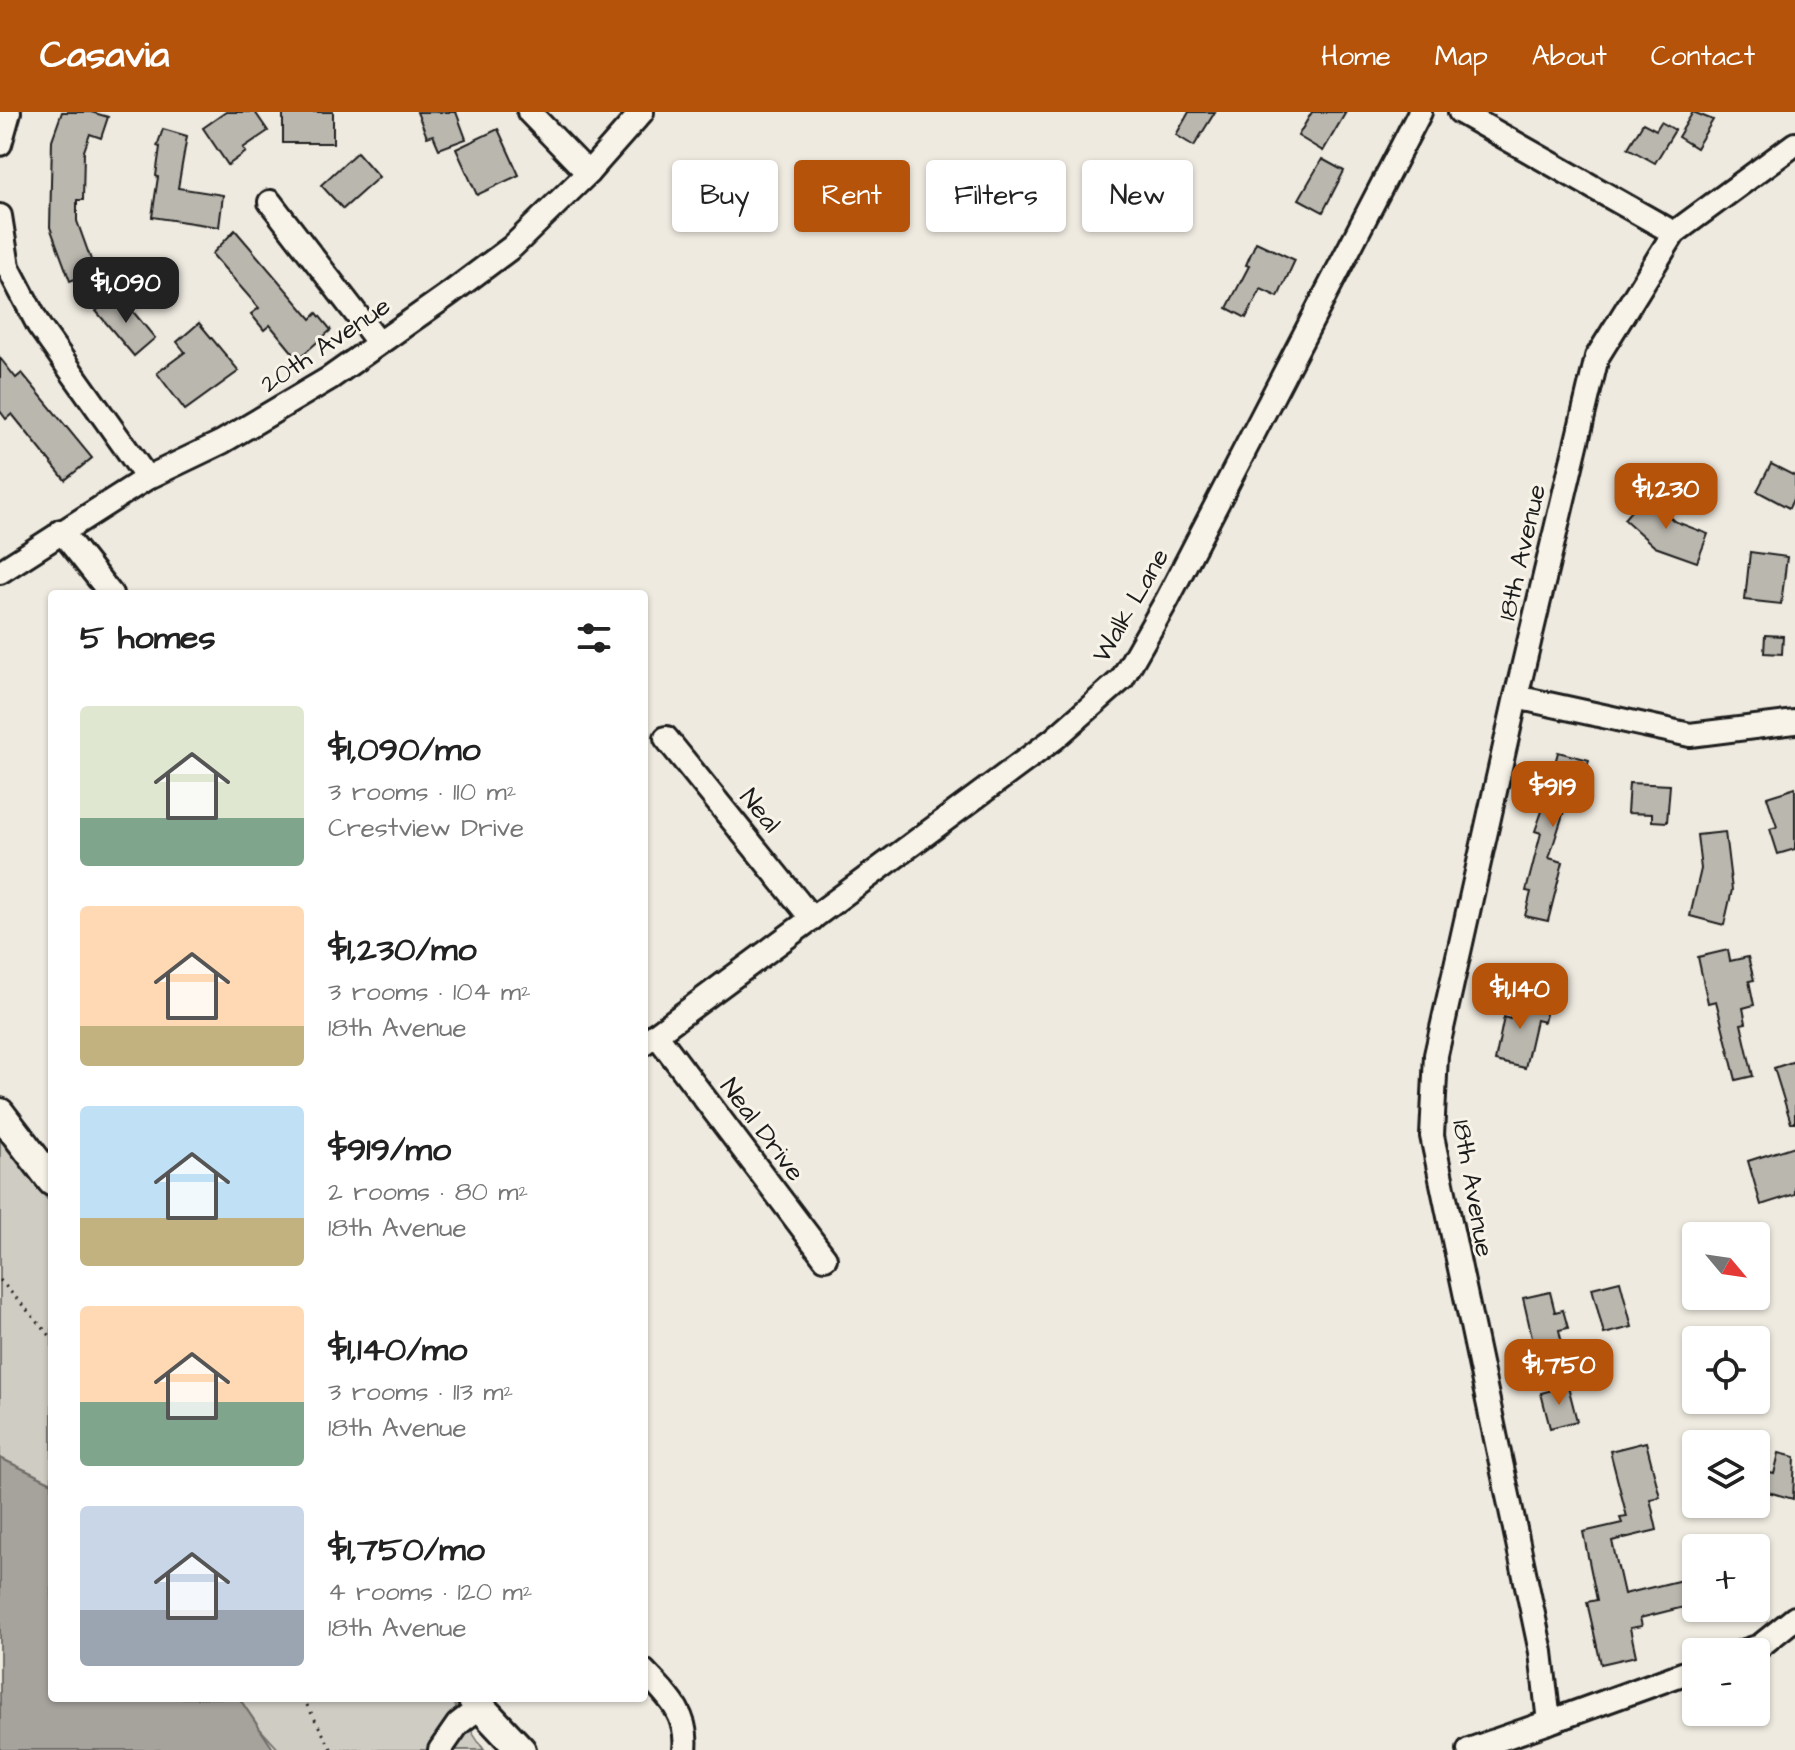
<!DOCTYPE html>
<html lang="en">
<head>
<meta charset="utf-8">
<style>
  :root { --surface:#fff; --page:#f2f2f2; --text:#222; --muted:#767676; --accent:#b45309 }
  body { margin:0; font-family:"Architects Daughter",sans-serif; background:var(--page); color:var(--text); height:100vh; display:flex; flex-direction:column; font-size:30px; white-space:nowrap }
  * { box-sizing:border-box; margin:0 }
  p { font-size:26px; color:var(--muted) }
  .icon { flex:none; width:44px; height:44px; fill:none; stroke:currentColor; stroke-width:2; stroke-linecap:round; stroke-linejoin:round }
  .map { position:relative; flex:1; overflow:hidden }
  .side { position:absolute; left:48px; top:478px; width:600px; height:1112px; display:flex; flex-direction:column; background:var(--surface); border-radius:8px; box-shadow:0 2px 6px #0004 }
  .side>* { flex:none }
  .top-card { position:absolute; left:672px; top:48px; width:760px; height:72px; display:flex; gap:16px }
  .needle { width:52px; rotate:119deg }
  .tools { position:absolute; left:1682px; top:1110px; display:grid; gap:16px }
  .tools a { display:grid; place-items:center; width:88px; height:88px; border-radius:8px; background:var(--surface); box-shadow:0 2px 6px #0004; font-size:40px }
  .price { position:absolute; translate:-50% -68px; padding:0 18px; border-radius:16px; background:var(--accent); color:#fff; font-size:26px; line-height:52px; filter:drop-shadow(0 2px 4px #0008) }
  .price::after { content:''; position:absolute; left:50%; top:48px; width:24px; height:18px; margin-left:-12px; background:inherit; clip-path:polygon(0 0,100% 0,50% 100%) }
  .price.selected { background:#222; color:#fff }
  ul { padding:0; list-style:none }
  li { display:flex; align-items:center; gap:24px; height:200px; padding:0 32px }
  li span { display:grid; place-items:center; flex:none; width:224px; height:160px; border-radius:8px; color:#555 }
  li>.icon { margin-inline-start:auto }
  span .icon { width:96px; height:96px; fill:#fffc; stroke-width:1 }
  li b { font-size:34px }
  h2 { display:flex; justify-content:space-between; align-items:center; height:96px; padding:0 32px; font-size:34px }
  .pill { padding:0 28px; border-radius:8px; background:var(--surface); box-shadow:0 2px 6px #0004; font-size:28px; line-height:72px }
  .pill.selected { background:var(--accent); color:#fff }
  header { display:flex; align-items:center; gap:48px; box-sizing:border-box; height:112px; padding:0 40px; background:var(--accent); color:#fff }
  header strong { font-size:38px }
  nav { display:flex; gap:44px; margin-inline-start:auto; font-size:28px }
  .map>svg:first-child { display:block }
  .green { fill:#cfccc3; stroke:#767470; stroke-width:2 }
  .water { fill:#a6a39d; stroke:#6f6d69; stroke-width:2 }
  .building { fill:#bab7af; stroke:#1c1c1c; stroke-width:2 }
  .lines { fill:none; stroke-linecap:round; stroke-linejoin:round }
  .minor-casing { stroke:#1c1c1c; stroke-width:28 }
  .major-casing { stroke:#1c1c1c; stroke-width:34 }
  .path { stroke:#1c1c1c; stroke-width:3; stroke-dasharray:2 6; stroke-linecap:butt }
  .minor { stroke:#f7f3e8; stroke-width:22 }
  .major { stroke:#f7f3e8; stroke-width:28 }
  .labels { text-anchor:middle; stroke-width:6; stroke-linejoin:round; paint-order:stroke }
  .street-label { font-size:26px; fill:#1c1c1c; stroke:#f7f3e8 }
</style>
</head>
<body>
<header>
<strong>Casavia</strong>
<nav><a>Home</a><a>Map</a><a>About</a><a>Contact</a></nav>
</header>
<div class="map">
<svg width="1795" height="1638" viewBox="0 0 1795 1638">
  <rect width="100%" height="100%" fill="#eeeae0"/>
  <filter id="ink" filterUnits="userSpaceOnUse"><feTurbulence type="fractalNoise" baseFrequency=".0125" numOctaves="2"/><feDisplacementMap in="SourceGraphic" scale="16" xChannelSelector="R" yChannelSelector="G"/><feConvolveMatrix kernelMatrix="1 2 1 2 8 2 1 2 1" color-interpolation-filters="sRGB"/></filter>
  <g filter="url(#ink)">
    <g class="green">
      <polygon points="0,1027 52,1093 52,1371 0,1346"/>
      <polygon points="239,1586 450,1586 484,1638 279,1638 260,1617"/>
    </g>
    <polygon class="water" points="0,1346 52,1371 52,1586 239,1586 274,1638 0,1638"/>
    <g class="building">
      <polygon points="62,0 91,0 108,5 101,26 90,22 84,39 83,88 77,88 77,109 95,159 70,169 50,115 52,28"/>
      <polygon points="226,0 255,0 268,19 243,36 246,40 228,53 203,16"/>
      <rect x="283" y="0" width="50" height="31"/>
      <polygon points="417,0 456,0 466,27 439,37 433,23 427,25"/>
      <polygon points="1189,0 1215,0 1194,34 1176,23"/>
      <polygon points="1312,0 1346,0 1323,39 1298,24"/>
      <polygon points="1693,0 1713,8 1696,36 1678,25"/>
      <polygon points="1661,10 1675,18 1655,51 1628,36 1643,11 1656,18"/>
      <polygon points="163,17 187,24 178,76 223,83 219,115 152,105 158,65 156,64 160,35 157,34"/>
      <polygon points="498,17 519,63 477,83 456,37"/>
      <polygon points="357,40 379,65 343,97 321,73"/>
      <polygon points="1322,47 1344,59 1323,100 1299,87"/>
      <polygon points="235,118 311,207 317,201 331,218 298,247 270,213 264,218 251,202 259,196 212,142"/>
      <polygon points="1256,130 1295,148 1278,185 1261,177 1246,206 1227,196 1249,154 1246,153"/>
      <polygon points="114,184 120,184 155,226 134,244 96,199"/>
      <polygon points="199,211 239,259 185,298 157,261 185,240 177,230"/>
      <polygon points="0,246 16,266 22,261 92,346 65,368 12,302 6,307 0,299"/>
      <polygon points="1771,352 1795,364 1795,383 1789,396 1757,379"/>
      <polygon points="1645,383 1674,409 1708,422 1697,450 1655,435 1624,407"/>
      <polygon points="1750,440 1787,445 1781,492 1745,488"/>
      <polygon points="1765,523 1783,524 1782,542 1764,541"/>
      <polygon points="1558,640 1589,648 1577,696 1566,693 1549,746 1563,750 1548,809 1525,804 1531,780 1526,779 1541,721 1535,719 1546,688 1532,685 1537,663 1551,667"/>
      <polygon points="1629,671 1670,673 1667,710 1652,709 1652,702 1627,701"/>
      <polygon points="1795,676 1795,737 1778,742 1770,717 1777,715 1767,685"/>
      <polygon points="1725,720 1732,778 1724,813 1690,804 1701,757 1697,723"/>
      <polygon points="1728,838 1730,849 1748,845 1754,868 1749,869 1754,893 1743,896 1746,911 1741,912 1753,964 1736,968 1716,889 1708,891 1698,845"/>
      <polygon points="1516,883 1549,890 1544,910 1536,908 1525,956 1495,949 1504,905 1510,907"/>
      <polygon points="1795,949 1795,1011 1791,1011 1774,956"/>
      <polygon points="1795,1034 1795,1082 1761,1093 1748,1049"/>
      <polygon points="1620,1169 1632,1215 1604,1222 1592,1176"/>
      <polygon points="1550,1180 1555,1200 1563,1198 1568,1216 1559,1218 1563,1236 1536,1242 1523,1186"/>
      <polygon points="1568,1274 1577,1309 1550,1316 1541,1281"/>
      <polygon points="1646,1330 1660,1385 1650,1387 1657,1418 1612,1429 1624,1482 1682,1468 1688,1494 1640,1506 1642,1514 1630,1516 1636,1544 1601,1552 1587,1490 1597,1488 1583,1420 1622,1411 1620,1406 1627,1405 1610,1339"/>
      <polygon points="1779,1341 1795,1345 1793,1387 1761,1378 1766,1360 1774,1362"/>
    </g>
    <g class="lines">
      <g class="minor-casing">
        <g id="minor">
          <polyline points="529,0 588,61"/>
          <polyline points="1460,0 1674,121"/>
          <polyline points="0,32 9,0"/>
          <polyline points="270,90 378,230"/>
          <polyline points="0,104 8,155 39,214 147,366"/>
          <polyline points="61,419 111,482"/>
          <polyline points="0,460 147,366 222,330 330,266 449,182 512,135 588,61 642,0"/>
          <polyline points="1516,585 1690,623 1795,610"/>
          <polyline points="666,626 812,807"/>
          <polyline points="656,922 825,1146"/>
          <polyline points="644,931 1054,627 1122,567 1167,488 1420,0"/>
          <polyline points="1742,1540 1760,1534 1795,1506"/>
          <path d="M644 1559C667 1583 689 1602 685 1638"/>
          <polyline points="1549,1610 1696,1557"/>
          <polyline points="440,1638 458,1612 480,1595"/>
          <polyline points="1469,1638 1549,1610 1541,1540 1432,1024 1436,943 1516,585 1597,245 1674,121 1795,32"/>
        </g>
      </g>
      <g class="major-casing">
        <g id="major">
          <polyline points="0,1001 52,1069"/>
          <polyline points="472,1586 521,1638"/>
        </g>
      </g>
      <g class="path">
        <polyline points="0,1168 52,1226"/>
        <polyline points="303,1586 332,1638"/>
      </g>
      <use href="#minor" class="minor"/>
      <use href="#major" class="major"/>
    </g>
  </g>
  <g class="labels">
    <g class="street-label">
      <text transform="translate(325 232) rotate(-34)" y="9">20th Avenue</text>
      <text transform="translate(1521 440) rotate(-77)" y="9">18th Avenue</text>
      <text transform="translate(1130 493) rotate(-60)" y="9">Walk Lane</text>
      <text transform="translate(761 698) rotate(51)" y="9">Neal</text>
      <text transform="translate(763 1017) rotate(53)" y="9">Neal Drive</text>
      <text transform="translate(1474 1076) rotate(80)" y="9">18th Avenue</text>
    </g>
  </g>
</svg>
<div class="tools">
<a><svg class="needle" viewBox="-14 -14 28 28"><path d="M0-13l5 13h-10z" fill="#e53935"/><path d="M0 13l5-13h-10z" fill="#767676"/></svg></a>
<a><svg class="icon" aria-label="locate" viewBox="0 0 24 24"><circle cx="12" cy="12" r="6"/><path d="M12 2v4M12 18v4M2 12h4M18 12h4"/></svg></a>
<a><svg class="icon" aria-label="layers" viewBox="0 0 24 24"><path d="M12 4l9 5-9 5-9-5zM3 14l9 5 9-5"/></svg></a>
<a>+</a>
<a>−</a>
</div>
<b class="price selected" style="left:126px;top:213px">$1,090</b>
<b class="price" style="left:1666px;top:419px">$1,230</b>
<b class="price" style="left:1553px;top:717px">$919</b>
<b class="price" style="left:1520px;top:919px">$1,140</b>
<b class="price" style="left:1559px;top:1295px">$1,750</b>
<div class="top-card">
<a class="pill">Buy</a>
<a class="pill selected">Rent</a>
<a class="pill">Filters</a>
<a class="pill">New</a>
</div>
<section class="side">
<h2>5 homes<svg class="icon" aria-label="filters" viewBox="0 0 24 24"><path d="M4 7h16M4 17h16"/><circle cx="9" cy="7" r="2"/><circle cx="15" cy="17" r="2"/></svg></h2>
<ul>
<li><span style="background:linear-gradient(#dfe7d0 70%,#7fa58c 0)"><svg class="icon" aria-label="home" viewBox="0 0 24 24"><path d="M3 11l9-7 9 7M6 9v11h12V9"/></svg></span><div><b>$1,090/mo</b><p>3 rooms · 110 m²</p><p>Crestview Drive</p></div></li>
<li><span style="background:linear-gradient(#ffd9b3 75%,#c2b280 0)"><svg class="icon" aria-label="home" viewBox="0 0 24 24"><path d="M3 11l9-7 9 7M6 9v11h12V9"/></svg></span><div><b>$1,230/mo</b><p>3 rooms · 104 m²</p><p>18th Avenue</p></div></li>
<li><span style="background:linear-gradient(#bfe0f5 70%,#c2b280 0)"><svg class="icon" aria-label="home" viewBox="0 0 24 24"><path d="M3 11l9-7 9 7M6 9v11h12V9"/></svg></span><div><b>$919/mo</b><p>2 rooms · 80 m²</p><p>18th Avenue</p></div></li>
<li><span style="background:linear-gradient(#ffd9b3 60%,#7fa58c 0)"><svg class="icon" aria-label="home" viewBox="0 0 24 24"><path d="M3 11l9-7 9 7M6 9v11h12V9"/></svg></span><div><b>$1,140/mo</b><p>3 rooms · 113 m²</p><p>18th Avenue</p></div></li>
<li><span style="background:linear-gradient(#c9d6e8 65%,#9aa5b1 0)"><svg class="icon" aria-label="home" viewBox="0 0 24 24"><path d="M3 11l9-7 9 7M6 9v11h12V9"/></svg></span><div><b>$1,750/mo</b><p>4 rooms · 120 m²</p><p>18th Avenue</p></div></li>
</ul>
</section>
</div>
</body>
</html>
